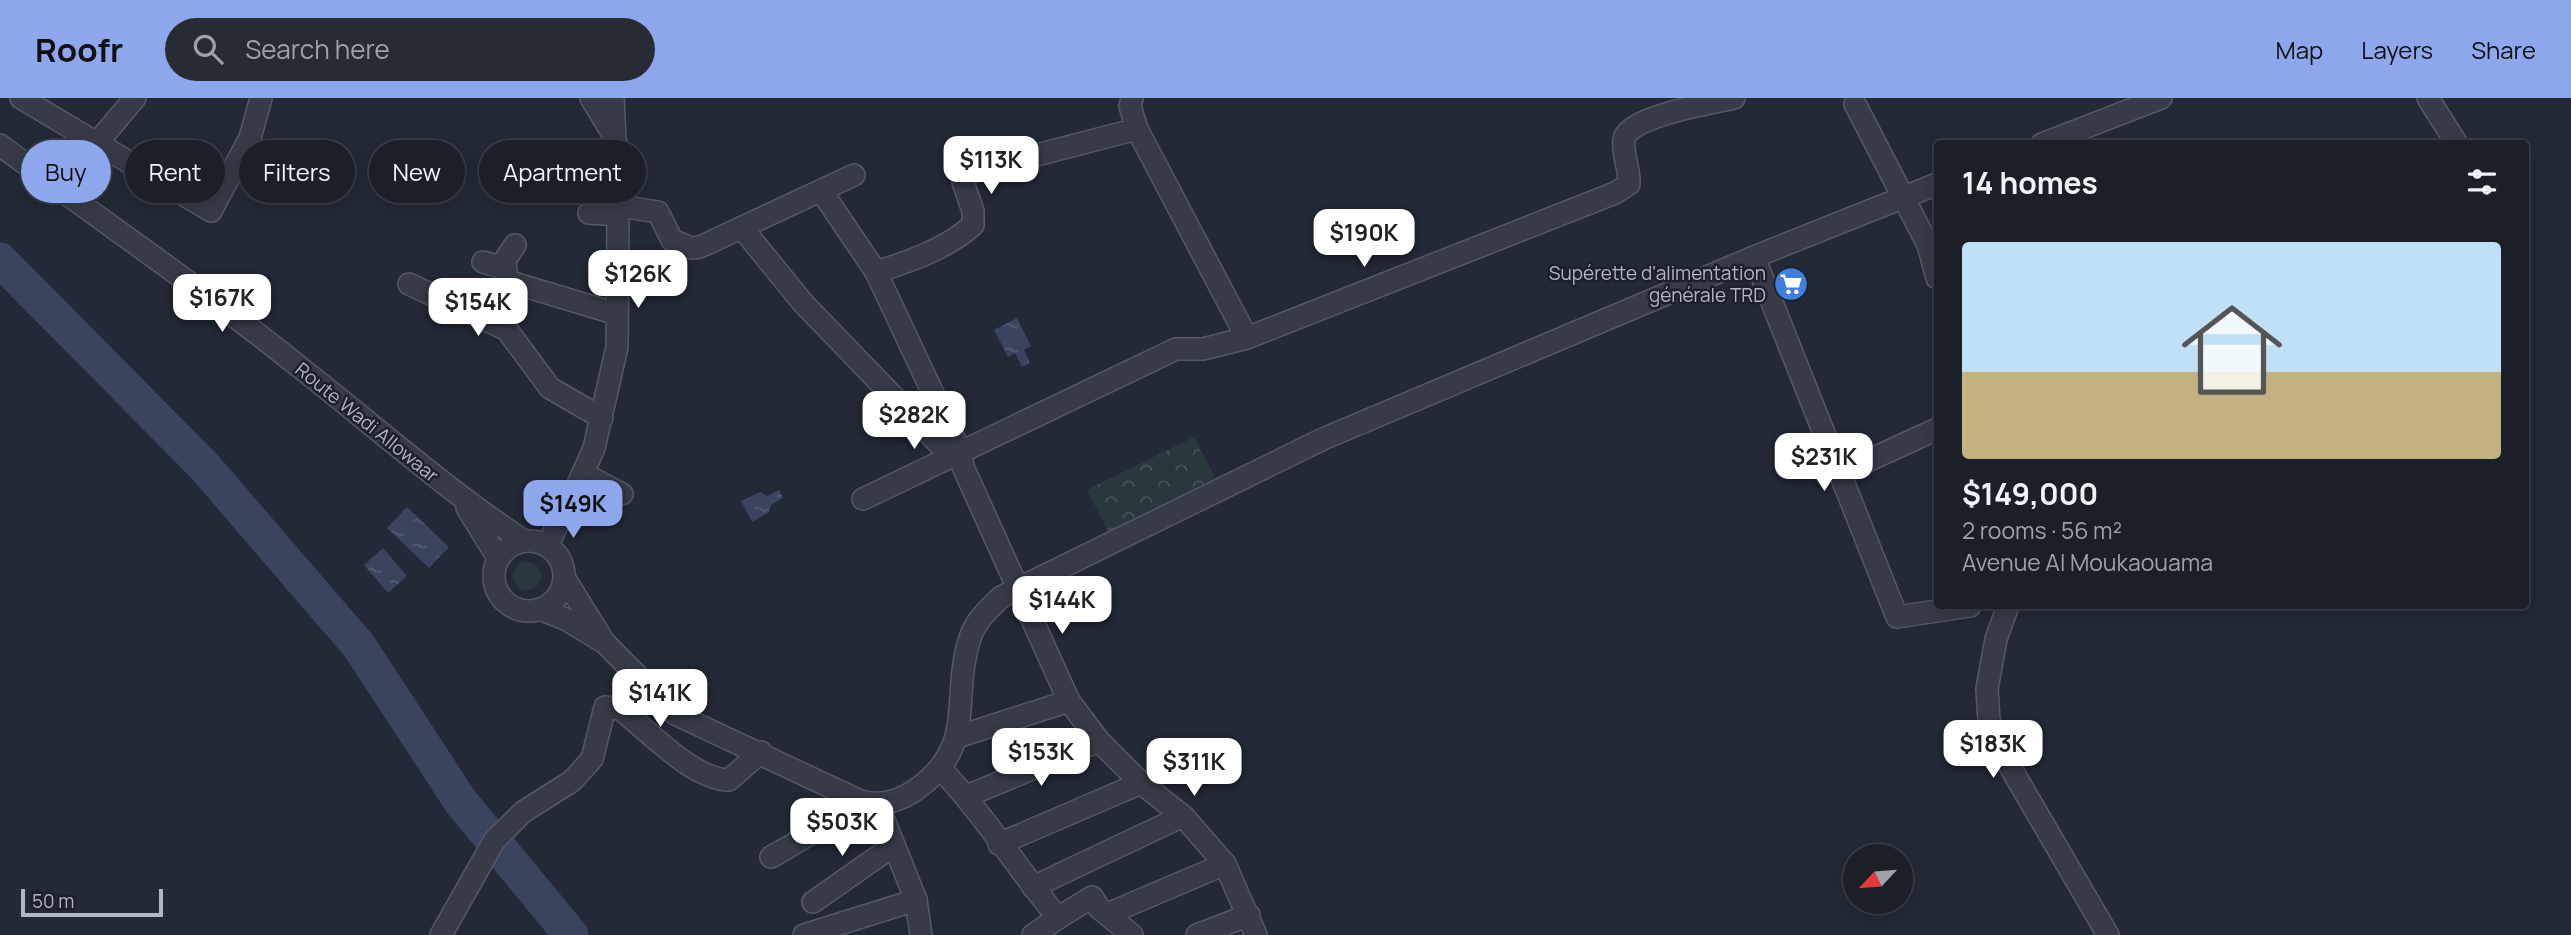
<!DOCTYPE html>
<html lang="en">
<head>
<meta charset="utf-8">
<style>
  :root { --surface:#1a1f28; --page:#272c34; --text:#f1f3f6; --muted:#9fa2a8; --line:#383d45; --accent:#8da6ec }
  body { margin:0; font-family:Manrope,sans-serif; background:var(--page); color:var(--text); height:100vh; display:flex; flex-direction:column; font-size:26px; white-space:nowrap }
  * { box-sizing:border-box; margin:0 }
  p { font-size:23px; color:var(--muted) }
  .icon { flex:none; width:38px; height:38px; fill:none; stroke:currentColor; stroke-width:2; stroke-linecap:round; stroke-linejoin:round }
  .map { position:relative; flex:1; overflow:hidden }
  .sheet { position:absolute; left:1934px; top:42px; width:595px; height:469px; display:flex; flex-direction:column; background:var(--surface); border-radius:7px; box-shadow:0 4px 18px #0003,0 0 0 2px var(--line) }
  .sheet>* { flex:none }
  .banner { position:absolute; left:21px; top:42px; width:665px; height:63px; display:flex; gap:14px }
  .needle { width:46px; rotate:244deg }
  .controls { position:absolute; left:1843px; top:746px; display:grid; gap:14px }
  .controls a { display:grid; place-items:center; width:70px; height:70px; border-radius:50%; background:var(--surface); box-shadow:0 4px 18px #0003,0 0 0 2px var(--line); font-size:35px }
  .scale { position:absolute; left:21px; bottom:18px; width:142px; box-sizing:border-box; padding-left:7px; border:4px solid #b1b6c3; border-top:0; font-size:19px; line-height:24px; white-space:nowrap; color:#b1b6c3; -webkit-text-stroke:5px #1c202b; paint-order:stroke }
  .price { position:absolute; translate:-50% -60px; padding:0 16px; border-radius:14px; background:#fff; color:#222; font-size:23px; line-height:46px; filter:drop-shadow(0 2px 4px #0008) }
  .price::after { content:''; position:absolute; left:50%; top:42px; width:21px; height:16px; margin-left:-10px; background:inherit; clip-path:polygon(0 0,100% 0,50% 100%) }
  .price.selected { background:var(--accent); color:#111 }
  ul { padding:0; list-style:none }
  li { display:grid; align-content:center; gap:14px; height:371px; padding:0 28px }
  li+li { border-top:2px solid var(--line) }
  li span { display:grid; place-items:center; height:217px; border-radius:7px; color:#555 }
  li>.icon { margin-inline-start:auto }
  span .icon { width:126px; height:126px; fill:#fffc; stroke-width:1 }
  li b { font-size:30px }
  h2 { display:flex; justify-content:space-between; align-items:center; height:84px; padding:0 28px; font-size:30px }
  .tag { padding:0 24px; border-radius:32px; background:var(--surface); box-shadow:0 4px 18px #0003,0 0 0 2px var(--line); font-size:24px; line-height:63px }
  .tag.selected { background:var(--accent); color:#111 }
  header { display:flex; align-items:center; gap:42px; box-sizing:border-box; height:98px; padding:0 35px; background:var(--accent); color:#111 }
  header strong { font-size:33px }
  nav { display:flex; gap:38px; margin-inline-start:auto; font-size:24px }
  .search { width:490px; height:63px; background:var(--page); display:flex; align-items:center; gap:18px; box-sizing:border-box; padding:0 24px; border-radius:38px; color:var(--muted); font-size:26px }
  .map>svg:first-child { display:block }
  .green { fill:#29393b }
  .park { fill:url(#park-crowns) }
  .water { fill:url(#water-ripples) }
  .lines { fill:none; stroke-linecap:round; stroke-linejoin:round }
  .river { stroke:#3a445e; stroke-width:35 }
  .minor-casing { stroke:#545964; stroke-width:24 }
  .minor { stroke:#363b47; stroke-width:21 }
  .labels { text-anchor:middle; stroke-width:5; stroke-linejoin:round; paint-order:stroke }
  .poi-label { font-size:19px; fill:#b1b6c3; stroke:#1c202b; text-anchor:end }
  .street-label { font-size:19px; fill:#b1b6c3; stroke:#1c202b }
</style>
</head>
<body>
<header>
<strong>Roofr</strong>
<div class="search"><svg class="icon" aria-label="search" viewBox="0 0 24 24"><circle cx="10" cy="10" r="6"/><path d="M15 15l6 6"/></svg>Search here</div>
<nav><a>Map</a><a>Layers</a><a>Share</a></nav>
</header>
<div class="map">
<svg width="2571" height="837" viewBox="0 0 2571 837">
  <defs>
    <pattern id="park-crowns" width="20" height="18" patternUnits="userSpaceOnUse" patternTransform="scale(1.75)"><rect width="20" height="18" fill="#29393b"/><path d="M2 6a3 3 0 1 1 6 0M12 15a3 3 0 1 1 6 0" fill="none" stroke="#465356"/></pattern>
    <pattern id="water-ripples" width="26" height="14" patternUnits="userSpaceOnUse" patternTransform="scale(1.75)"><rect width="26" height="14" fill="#3a445e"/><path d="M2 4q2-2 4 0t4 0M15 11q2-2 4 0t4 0" fill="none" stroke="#545d73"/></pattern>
  </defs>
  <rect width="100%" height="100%" fill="#232936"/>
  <circle class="green" cx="527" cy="478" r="14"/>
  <polygon class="park" points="1194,339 1215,380 1108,433 1087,392"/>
  <g class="water">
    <polygon points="1017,220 1031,248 1024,252 1030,265 1022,269 1015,255 1008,259 994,232"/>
    <polygon points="779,392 783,400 771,407 769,414 752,424 741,403 760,394 767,398"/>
    <polygon points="407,409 449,449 429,470 387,430"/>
    <polygon points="383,450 407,478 388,495 364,467"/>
  </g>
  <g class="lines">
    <polyline class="river" points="0,162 204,368 359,548 461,704 571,837"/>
    <g class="minor-casing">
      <g id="minor">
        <polyline points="21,0 211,113 250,40 261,0"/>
        <polyline points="591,0 614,38"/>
        <polyline points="1132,0 1130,8 1137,31 1247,240"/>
        <polyline points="2428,0 2457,46"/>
        <polyline points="1855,6 1928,147 1937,154"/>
        <polyline points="97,45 135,0"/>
        <polyline points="2042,46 2161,0"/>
        <path d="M0 47C100 122 204 192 302 271 376 329 445 391 524 443"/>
        <polyline points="822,94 876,174 961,355 963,369 1069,603 1099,643 1141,685 1183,718 1225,766 1256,837"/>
        <polyline points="619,108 658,114 672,142 691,150 700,149 854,77"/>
        <polyline points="589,115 618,117"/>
        <polyline points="742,130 803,205 942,349 961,355"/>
        <polyline points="515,147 505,162 507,183 617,216"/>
        <polyline points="1928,147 1937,180"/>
        <polyline points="1754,159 1897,519 1970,508"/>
        <polyline points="483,164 504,170"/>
        <path d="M876 174C911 163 946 151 973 127V113L963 84 967 75 1137 31"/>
        <polyline points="409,186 507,232 550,290 602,320"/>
        <polyline points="584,376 622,396"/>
        <polyline points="1839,376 1937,331"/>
        <path d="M863 401 1176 251H1203L1247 240 1615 95 1629 86C1630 71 1622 57 1624 42 1626 19 1712 5 1734 0"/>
        <polyline points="568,409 594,350 617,249 618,117 625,85 615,40 613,0"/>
        <polyline points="467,410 498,460"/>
        <circle cx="529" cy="478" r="35"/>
        <polyline points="547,448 563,416"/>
        <path d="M565 481 604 544 675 616 858 702C878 709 896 705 914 693 980 648 949 600 971 537 977 521 989 511 1001 499L1323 341 1754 159 1937 86"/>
        <polyline points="2008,508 1996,541 1987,591 1989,623 2009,667 2108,837"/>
        <polyline points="540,511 565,521 600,542"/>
        <polyline points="957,639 1069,603"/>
        <path d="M941 671C984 717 1018 771 1058 820L1033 837"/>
        <polyline points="967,698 1099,643"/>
        <polyline points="878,707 916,802 921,837"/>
        <polyline points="999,746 1141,685"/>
        <path d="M771 759C799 743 832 727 846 696"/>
        <polyline points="1033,789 1183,718"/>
        <polyline points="813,804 893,748"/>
        <polyline points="1110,815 1225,766"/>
        <polyline points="1058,820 1092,799 1099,810 1132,837"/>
        <path d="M441 837 494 743 523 714 572 683 592 661 605 609 620 611C650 634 692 681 729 682L761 654"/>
        <polyline points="804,837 916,802"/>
        <polyline points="1197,837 1249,817"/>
      </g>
    </g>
    <use href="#minor" class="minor"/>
  </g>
  <defs>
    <g id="supermarket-disc" transform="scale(1.75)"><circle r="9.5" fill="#3f7fe0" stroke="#1c202b"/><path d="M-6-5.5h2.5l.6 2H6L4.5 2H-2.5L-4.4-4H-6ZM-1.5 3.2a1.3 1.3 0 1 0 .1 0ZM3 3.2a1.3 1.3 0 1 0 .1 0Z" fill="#fff"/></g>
  </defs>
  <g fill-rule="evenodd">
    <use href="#supermarket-disc" x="1791" y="186"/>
  </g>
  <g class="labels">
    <g class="poi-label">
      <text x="1766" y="182">Supérette d'alimentation<tspan x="1766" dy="22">générale TRD</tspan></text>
    </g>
    <g class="street-label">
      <text transform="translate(367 324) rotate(39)" y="7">Route Wadi Allowaar</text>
    </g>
  </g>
</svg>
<div class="controls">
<a><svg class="needle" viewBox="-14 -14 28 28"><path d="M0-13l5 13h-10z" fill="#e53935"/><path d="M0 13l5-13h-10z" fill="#9fa2a8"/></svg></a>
</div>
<div class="scale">50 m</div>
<b class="price" style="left:991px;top:98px">$113K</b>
<b class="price" style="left:1364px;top:171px">$190K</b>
<b class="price" style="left:638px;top:212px">$126K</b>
<b class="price" style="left:222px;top:236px">$167K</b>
<b class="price" style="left:478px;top:240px">$154K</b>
<b class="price" style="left:914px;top:353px">$282K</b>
<b class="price" style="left:1824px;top:395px">$231K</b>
<b class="price selected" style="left:573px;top:442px">$149K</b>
<b class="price" style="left:1062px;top:538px">$144K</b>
<b class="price" style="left:660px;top:631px">$141K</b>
<b class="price" style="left:1993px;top:682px">$183K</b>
<b class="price" style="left:1041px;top:690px">$153K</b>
<b class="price" style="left:1194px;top:700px">$311K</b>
<b class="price" style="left:842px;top:760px">$503K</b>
<div class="banner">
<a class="tag selected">Buy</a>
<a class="tag">Rent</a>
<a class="tag">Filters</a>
<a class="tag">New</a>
<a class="tag">Apartment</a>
</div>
<section class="sheet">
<h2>14 homes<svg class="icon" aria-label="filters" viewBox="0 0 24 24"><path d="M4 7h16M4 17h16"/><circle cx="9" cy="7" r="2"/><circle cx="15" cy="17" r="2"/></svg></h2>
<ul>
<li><span style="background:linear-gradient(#bfe0f5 60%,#c2b280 0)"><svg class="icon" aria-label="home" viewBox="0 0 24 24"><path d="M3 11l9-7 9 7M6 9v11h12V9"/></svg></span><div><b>$149,000</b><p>2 rooms · 56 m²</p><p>Avenue Al Moukaouama</p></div></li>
</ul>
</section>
</div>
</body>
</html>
